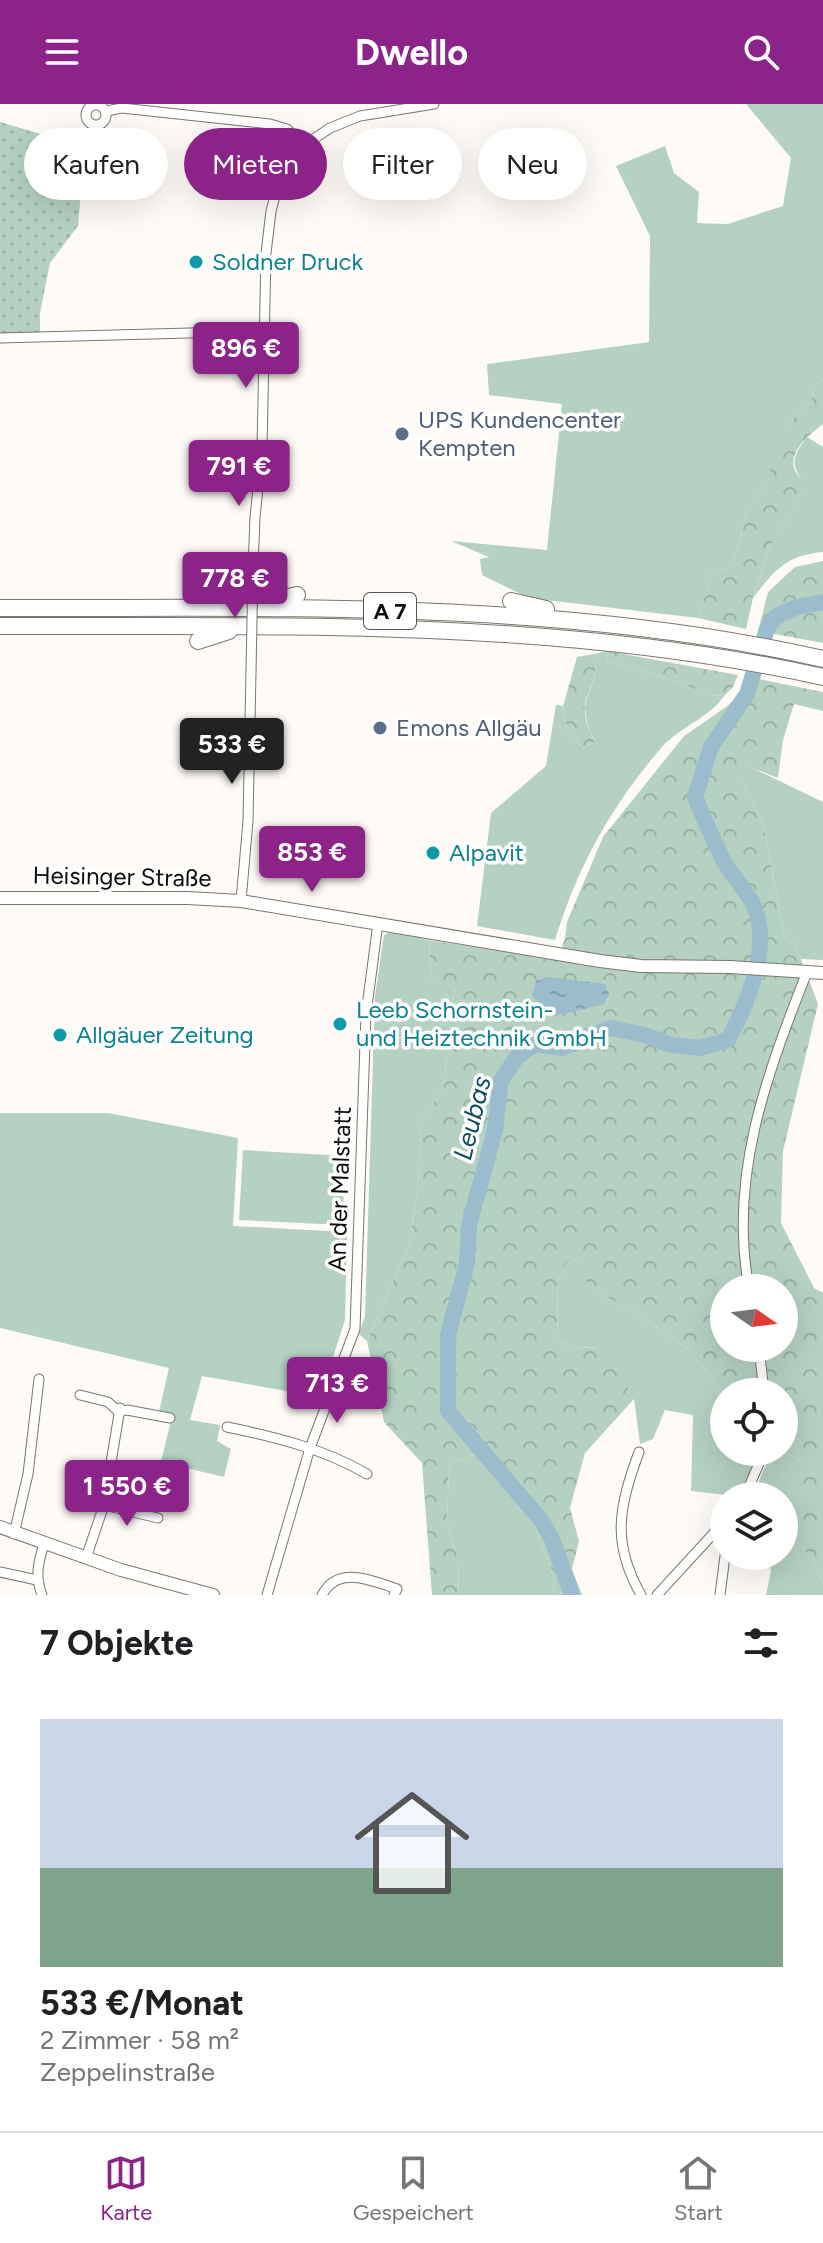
<!DOCTYPE html>
<html lang="de">
<head>
<meta charset="utf-8">
<style>
  :root { --surface:#fff; --page:#f6f6f6; --text:#202124; --muted:#757577; --line:#e0e0e0; --accent:#8b2389 }
  body { margin:0; font-family:Figtree,sans-serif; background:var(--page); color:var(--text); height:100vh; display:flex; flex-direction:column; font-size:30px; white-space:nowrap }
  * { box-sizing:border-box; margin:0 }
  p { font-size:26px; color:var(--muted) }
  .icon { flex:none; width:44px; height:44px; fill:none; stroke:currentColor; stroke-width:2; stroke-linecap:round; stroke-linejoin:round }
  .map { position:relative; height:1491px; overflow:hidden }
  .side { display:flex; flex-direction:column; background:var(--surface); flex:1 }
  .side>* { flex:none }
  .top-card { position:absolute; left:24px; top:24px; width:776px; height:72px; display:flex; gap:16px }
  .needle { width:52px; rotate:104deg }
  .fabs { position:absolute; left:710px; top:1170px; display:grid; gap:16px }
  .fabs a { display:grid; place-items:center; width:88px; height:88px; border-radius:50%; background:var(--surface); box-shadow:0 8px 32px #0002; font-size:40px }
  .price { position:absolute; translate:-50% -68px; padding:0 18px; border-radius:8px; background:var(--accent); color:#fff; font-size:26px; line-height:52px; filter:drop-shadow(0 2px 4px #0008) }
  .price::after { content:''; position:absolute; left:50%; top:48px; width:24px; height:18px; margin-left:-12px; background:inherit; clip-path:polygon(0 0,100% 0,50% 100%) }
  .price.on { background:#222; color:#fff }
  ul { padding:0; list-style:none }
  li { display:grid; align-content:center; gap:16px; height:424px; padding:0 40px }
  li+li { border-top:2px solid var(--line) }
  li span { display:grid; place-items:center; height:248px; border-radius:0px; color:#555 }
  li>.icon { margin-inline-start:auto }
  span .icon { width:144px; height:144px; fill:#fffc; stroke-width:1 }
  li b { font-size:34px }
  h2 { display:flex; justify-content:space-between; align-items:center; height:96px; padding:0 40px; font-size:34px }
  .tag { padding:0 28px; border-radius:36px; background:var(--surface); box-shadow:0 8px 32px #0002; font-size:28px; line-height:72px }
  .tag.on { background:var(--accent); color:#fff }
  header { display:flex; justify-content:space-between; align-items:center; height:104px; padding:0 40px; background:var(--accent); color:#fff; font-size:36px; font-weight:700 }
  .tab-bar { display:flex; justify-content:space-around; align-items:center; height:112px; border-top:2px solid var(--line); background:var(--surface); font-size:22px; color:var(--muted) }
  .tab-bar a { display:grid; justify-items:center; gap:4px }
  .tab-bar .on { color:var(--accent) }
  .map>svg:first-child { display:block }
  .grass { fill:#b4d1c1 }
  .forest { fill:url(#forest-crowns); fill-rule:evenodd }
  .park { fill:url(#park-dots) }
  .water { fill:url(#water-ripples) }
  .lines { fill:none; stroke-linecap:round; stroke-linejoin:round }
  .river { stroke:#9bbccc; stroke-width:16 }
  .street-casing { stroke:#7b766e; stroke-width:11 }
  .secondary-casing { stroke:#7b766e; stroke-width:14 }
  .highway-casing { stroke:#7b766e; stroke-width:18 }
  .street { stroke:#fff; stroke-width:9 }
  .secondary { stroke:#fff; stroke-width:12 }
  .highway { stroke:#fff; stroke-width:16 }
  .street-bridge-casing { stroke:#7b766e; stroke-width:11; stroke-linecap:butt }
  .street-bridge { stroke:#fff; stroke-width:9 }
  .culture-dot { fill:#0f9aa8; stroke:#fff; stroke-width:3 }
  .service-dot { fill:#5c6f8a; stroke:#fff; stroke-width:3 }
  .labels { text-anchor:middle; stroke-width:7; stroke-linejoin:round; paint-order:stroke }
  .shield { fill:#fff; stroke:#565452; stroke-width:2 }
  .shield-label { font-size:22px; font-weight:bold; fill:#0d0b08 }
  .culture-label { font-size:24px; fill:#0d838f; stroke:#fff; text-anchor:start }
  .service-label { font-size:24px; fill:#4e5e75; stroke:#fff; text-anchor:start }
  .street-label { font-size:24px; fill:#0d0b08; stroke:#fff }
  .water-label { font-size:26px; font-style:italic; fill:#0c4d64; stroke:#fff }
</style>
</head>
<body>
<header><svg class="icon" aria-label="menu" viewBox="0 0 24 24"><path d="M4 6h16M4 12h16M4 18h16"/></svg>Dwello<svg class="icon" aria-label="search" viewBox="0 0 24 24"><circle cx="10" cy="10" r="6"/><path d="M15 15l6 6"/></svg></header>
<div class="map">
<svg width="823" height="1491" viewBox="0 0 823 1491">
  <defs>
    <pattern id="forest-crowns" width="20" height="18" patternUnits="userSpaceOnUse" patternTransform="scale(2)"><rect width="20" height="18" fill="#b4d1c1"/><path d="M2 6a3 3 0 1 1 6 0M12 15a3 3 0 1 1 6 0" fill="none" stroke="#9ab2a4"/></pattern>
    <pattern id="park-dots" width="8" height="8" patternUnits="userSpaceOnUse" patternTransform="scale(2)"><rect width="8" height="8" fill="#b4d1c1"/><path d="M2 2h.1M6 6h.1" fill="none" stroke="#9ab2a4" stroke-width="1.8" stroke-linecap="round"/></pattern>
    <pattern id="water-ripples" width="26" height="14" patternUnits="userSpaceOnUse" patternTransform="scale(2)"><rect width="26" height="14" fill="#9bbccc"/><path d="M2 4q2-2 4 0t4 0M15 11q2-2 4 0t4 0" fill="none" stroke="#84a0ae"/></pattern>
  </defs>
  <rect width="100%" height="100%" fill="#fefbf6"/>
  <g class="grass">
    <polygon points="746,0 823,0 823,275 813,283 812,297 784,323 771,372 746,410 735,453 729,464 711,471 698,514 529,494 482,471 480,455 489,453 451,437 547,446 562,300 489,291 487,260 649,238 650,132 616,62 665,42 674,69 699,88 697,119 728,120 783,102 791,54"/>
    <path d="M807 333 823 343V448C786 451 774 467 753 494L770 443 806 382C790 360 791 355 807 333Z"/>
    <path d="M607 547 608 557 676 577 709 591 724 592C709 614 680 623 662 643 611 702 578 762 555 836L477 822 491 709 546 662 556 601 563 602 567 624 584 644 595 637C570 589 602 590 594 550Z"/>
    <polygon points="740,658 823,698 823,856 801,855 795,839 785,835 763,719 740,673"/>
    <polygon points="393,827 429,836 431,877 455,883 449,926 444,983 421,1018 418,1085 409,1141 367,1237 359,1230 365,1212 375,892 384,831"/>
    <polygon points="0,1009 108,1009 238,1034 233,1122 347,1128 345,1216 320,1293 202,1272 190,1316 220,1321 217,1337 231,1345 224,1373 161,1358 172,1312 159,1308 169,1264 0,1224"/>
    <polygon points="243,1046 346,1052 342,1121 239,1116"/>
    <polygon points="579,1156 593,1185 642,1213 689,1246 724,1288 724,1348 758,1348 744,1381 735,1392 691,1387 693,1311 665,1306 653,1335 640,1340 634,1295 599,1243 575,1244 558,1236 557,1177 567,1158"/>
    <polygon points="484,1345 498,1375 531,1412 553,1471 554,1491 459,1491 458,1454 447,1419 449,1361"/>
    <polygon points="784,1347 803,1359 803,1442 823,1479 823,1491 766,1491 771,1467 768,1452 784,1452 784,1392 753,1392 771,1348"/>
  </g>
  <g class="forest">
    <path d="M823 275V320C811 330 789 346 794 364 796 370 803 377 807 381L770 443 753 494 746 525 698 514 711 471 729 464 735 453 746 410 771 372 768 351 784 323 812 297 813 283Z"/>
    <polygon points="823,457 823,539 758,527 768,488 795,463"/>
    <polygon points="607,547 738,571 733,583 724,592 709,591 676,577 608,557"/>
    <path d="M594 550C602 590 569 589 595 637L584 644 567 624 563 602 577 553Z"/>
    <path d="M749 573 823 588V607L794 600 783 636 778 674 740 659V673L763 719 785 835 795 839 818 900 783 1047 781 1119 814 1184 823 1189V1479L803 1442V1359L784 1347V1288H724L689 1246 642 1213 593 1185 582 1173 578 1156 567 1158 557 1177 558 1236 575 1244 600 1243 606 1247 634 1295 585 1349 570 1404 579 1437 572 1465 582 1491H554L553 1471 531 1412 498 1375 484 1345 449 1361 447 1419 458 1454 459 1491H432L422 1359 384 1318 367 1237 409 1141 418 1085 421 1018 444 983 449 926 455 884 431 877 429 836 558 856 565 834 567 818 603 733 684 632 726 603 745 586ZM724 1184H784V1244H724Z"/>
  </g>
  <polygon class="park" points="0,18 85,43 78,122 50,159 40,209 40,234 0,234"/>
  <polygon class="water" points="547,873 605,880 609,890 604,900 555,912 549,910 532,892 536,877"/>
  <g class="lines">
    <path class="river" d="M572 1491 552 1435 541 1416 448 1307V1231L467 1159 469 1121 495 1026 501 976 517 953 535 940 562 944 611 924 645 931 671 941 699 944 728 936C745 904 765 857 759 819 755 794 738 780 726 761 714 739 705 716 695 693L711 643 747 590 767 525 775 513 796 503 823 498"/>
    <g class="street-casing">
      <g id="street">
        <circle cx="96" cy="11" r="10"/>
        <polyline points="106,7 122,4 270,20 287,25 305,41"/>
        <polyline points="0,234 263,227"/>
        <polyline points="253,464 255,413 262,345 266,149 271,107 278,81 305,41 330,24 360,12 434,0"/>
        <polyline points="241,797 248,717 251,568"/>
        <path d="M749 1184C728 1073 767 970 807 868"/>
        <polyline points="759,1244 764,1288"/>
        <polyline points="80,1291 108,1298 119,1308 127,1306 170,1314"/>
        <path d="M227 1323C276 1333 324 1345 367 1370"/>
        <path d="M639 1348C619 1403 611 1438 641 1491"/>
        <polyline points="745,1392 764,1348"/>
        <polyline points="104,1401 158,1414"/>
        <polyline points="714,1428 724,1446"/>
        <polyline points="14,1430 28,1370 39,1275"/>
        <polyline points="86,1454 104,1401 120,1304"/>
        <polyline points="0,1468 37,1476"/>
        <path d="M42 1491C35 1472 38 1459 44 1440"/>
        <polyline points="267,1491 310,1344 355,1225 366,910 378,819"/>
        <path d="M322 1491C338 1461 371 1476 397 1485L394 1491"/>
        <polyline points="657,1491 724,1418"/>
        <polyline points="720,1491 725,1452"/>
      </g>
    </g>
    <g class="secondary-casing">
      <g id="secondary">
        <polyline points="0,794 187,794 241,797 600,857 641,862 730,863 823,869"/>
        <polyline points="0,1423 121,1466 213,1491"/>
      </g>
    </g>
    <g class="highway-casing">
      <g id="highway">
        <polyline points="511,497 546,505"/>
        <polyline points="267,498 297,491"/>
        <path d="M0 504C274 505 553 494 823 555"/>
        <path d="M0 522C275 523 553 513 823 573"/>
        <polyline points="198,537 229,527"/>
      </g>
    </g>
    <use href="#street" class="street"/>
    <use href="#secondary" class="secondary"/>
    <use href="#highway" class="highway"/>
    <g class="street-bridge-casing">
      <polyline id="street-bridge" points="251,568 253,464"/>
    </g>
    <use href="#street-bridge" class="street-bridge"/>
  </g>
  <g class="culture-dot">
    <circle cx="196" cy="158" r="8"/>
    <circle cx="433" cy="749" r="8"/>
    <circle cx="340" cy="920" r="8"/>
    <circle cx="60" cy="931" r="8"/>
  </g>
  <g class="service-dot">
    <circle cx="402" cy="330" r="8"/>
    <circle cx="380" cy="624" r="8"/>
  </g>
  <g class="labels">
    <rect class="shield" x="364" y="489" width="52" height="36" rx="6"/>
    <g class="shield-label">
      <text x="390" y="515">A 7</text>
    </g>
    <g class="culture-label">
      <text x="212" y="166">Soldner Druck</text>
      <text x="449" y="757">Alpavit</text>
      <text x="356" y="914">Leeb Schornstein-<tspan x="356" dy="28">und Heiztechnik GmbH</tspan></text>
      <text x="76" y="939">Allgäuer Zeitung</text>
    </g>
    <g class="service-label">
      <text x="418" y="324">UPS Kundencenter<tspan x="418" dy="28">Kempten</tspan></text>
      <text x="396" y="632">Emons Allgäu</text>
    </g>
    <g class="street-label">
      <text transform="translate(122 773) rotate(1)" y="8">Heisinger Straße</text>
      <text transform="translate(340 1085) rotate(-88)" y="8">An der Malstatt</text>
    </g>
    <g class="water-label">
      <text transform="translate(472 1014) rotate(-76)" y="9">Leubas</text>
    </g>
  </g>
</svg>
<div class="fabs">
<a><svg class="needle" viewBox="-14 -14 28 28"><path d="M0-13l5 13h-10z" fill="#e53935"/><path d="M0 13l5-13h-10z" fill="#757577"/></svg></a>
<a><svg class="icon" aria-label="locate" viewBox="0 0 24 24"><circle cx="12" cy="12" r="6"/><path d="M12 2v4M12 18v4M2 12h4M18 12h4"/></svg></a>
<a><svg class="icon" aria-label="layers" viewBox="0 0 24 24"><path d="M12 4l9 5-9 5-9-5zM3 14l9 5 9-5"/></svg></a>
</div>
<b class="price" style="left:246px;top:286px">896 €</b>
<b class="price" style="left:239px;top:404px">791 €</b>
<b class="price" style="left:235px;top:516px">778 €</b>
<b class="price on" style="left:232px;top:682px">533 €</b>
<b class="price" style="left:312px;top:790px">853 €</b>
<b class="price" style="left:337px;top:1321px">713 €</b>
<b class="price" style="left:127px;top:1424px">1 550 €</b>
<div class="top-card">
<a class="tag">Kaufen</a>
<a class="tag on">Mieten</a>
<a class="tag">Filter</a>
<a class="tag">Neu</a>
</div>
</div>
<section class="side">
<h2>7 Objekte<svg class="icon" aria-label="filters" viewBox="0 0 24 24"><path d="M4 7h16M4 17h16"/><circle cx="9" cy="7" r="2"/><circle cx="15" cy="17" r="2"/></svg></h2>
<ul>
<li><span style="background:linear-gradient(#c9d6e8 60%,#7fa58c 0)"><svg class="icon" aria-label="home" viewBox="0 0 24 24"><path d="M3 11l9-7 9 7M6 9v11h12V9"/></svg></span><div><b>533 €/Monat</b><p>2 Zimmer · 58 m²</p><p>Zeppelinstraße</p></div></li>
</ul>
</section>
<nav class="tab-bar">
<a class="on"><svg class="icon" aria-label="map" viewBox="0 0 24 24"><path d="M3 6l6-2 6 2 6-2v14l-6 2-6-2-6 2zM9 4v14M15 6v14"/></svg>Karte</a>
<a><svg class="icon" aria-label="saved" viewBox="0 0 24 24"><path d="M7 4h10v16l-5-4-5 4z"/></svg>Gespeichert</a>
<a><svg class="icon" aria-label="home" viewBox="0 0 24 24"><path d="M3 11l9-7 9 7M6 9v11h12V9"/></svg>Start</a>
</nav>
</body>
</html>
